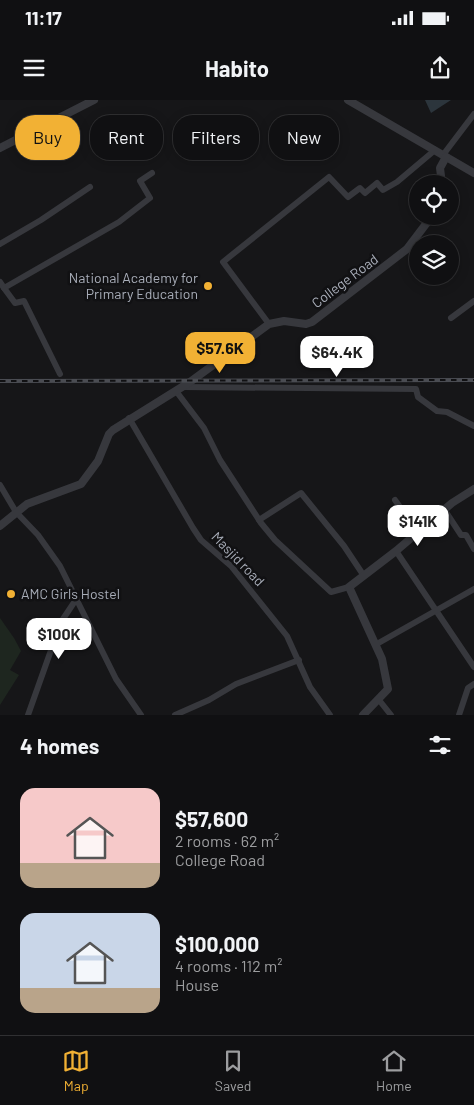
<!DOCTYPE html>
<html lang="en">
<head>
<meta charset="utf-8">
<style>
  :root { --surface:#101012; --page:#19191b; --text:#f1f3f6; --muted:#9c9d9f; --line:#303032; --accent:#f2b134 }
  body { margin:0; font-family:Barlow,sans-serif; background:var(--page); color:var(--text); height:100vh; display:flex; flex-direction:column; font-size:19px; white-space:nowrap }
  * { box-sizing:border-box; margin:0 }
  p { font-size:16px; color:var(--muted) }
  .icon { flex:none; width:28px; height:28px; fill:none; stroke:currentColor; stroke-width:2; stroke-linecap:round; stroke-linejoin:round }
  .map { position:relative; height:615px; overflow:hidden }
  .panel { display:flex; flex-direction:column; background:var(--surface); flex:1 }
  .panel>* { flex:none }
  .banner { position:absolute; left:15px; top:15px; width:445px; height:45px; display:flex; gap:10px }
  .fabs { position:absolute; left:409px; top:75px; display:grid; gap:10px }
  .fabs a { display:grid; place-items:center; width:50px; height:50px; border-radius:50%; background:var(--surface); box-shadow:0 2px 12px #0003,0 0 0 1px var(--line); font-size:25px }
  .price { position:absolute; translate:-50% -42px; padding:0 11px; border-radius:10px; background:#fff; color:#222; font-size:16px; line-height:32px; filter:drop-shadow(0 1px 2px #0008) }
  .price::after { content:''; position:absolute; left:50%; top:30px; width:15px; height:11px; margin-left:-8px; background:inherit; clip-path:polygon(0 0,100% 0,50% 100%) }
  .price.on { background:var(--accent); color:#111 }
  ul { padding:0; list-style:none }
  li { display:flex; align-items:center; gap:15px; height:125px; padding:0 20px }
  li span { display:grid; place-items:center; flex:none; width:140px; height:100px; border-radius:15px; color:#555 }
  li>.icon { margin-inline-start:auto }
  span .icon { width:60px; height:60px; fill:#fffc; stroke-width:1 }
  li b { font-size:21px }
  h2 { display:flex; justify-content:space-between; align-items:center; height:60px; padding:0 20px; font-size:21px }
  .chip { padding:0 18px; border-radius:20px; background:var(--surface); box-shadow:0 2px 12px #0003,0 0 0 1px var(--line); font-size:18px; line-height:45px }
  .chip.on { background:var(--accent); color:#111 }
  .status { display:flex; justify-content:space-between; align-items:center; height:35px; padding:0 25px; background:var(--surface); direction:ltr }
  .status svg { height:14px; fill:currentColor }
  header { display:flex; justify-content:space-between; align-items:center; height:65px; padding:0 20px; background:var(--surface); font-size:22px; font-weight:700 }
  .tabs { display:flex; justify-content:space-around; align-items:center; height:70px; border-top:1px solid var(--line); background:var(--surface); font-size:14px; color:var(--muted) }
  .tabs a { display:grid; justify-items:center; gap:2px }
  .tabs .on { color:var(--accent) }
  .map>svg:first-child { display:block }
  .green { fill:#1e261f }
  .water { fill:#2c353c }
  .lines { fill:none; stroke-linecap:round; stroke-linejoin:round }
  .minor { stroke:#37383d; stroke-width:6 }
  .tertiary { stroke:#37383d; stroke-width:8 }
  .rail-casing { stroke:#4a4c52; stroke-width:4 }
  .rail { stroke:#111113; stroke-width:2; stroke-dasharray:5.5; stroke-linecap:butt }
  .poi-dot { fill:#f2b134; stroke:#111113; stroke-width:2 }
  .labels { text-anchor:middle; stroke-width:5; stroke-linejoin:round; paint-order:stroke }
  .poi-label { font-size:14px; fill:#a8adb8; stroke:#111113; text-anchor:end }
  .street-label { font-size:14px; fill:#a8adb8; stroke:#111113 }
</style>
</head>
<body>
<div class="status"><b>11:17</b><svg viewBox="0 0 49 12"><path d="M0 12V9h3v3zM5 12V6h3v6zM10 12V3h3v9zM15 12V0h3v12zM26 1h20v11H26zM47 4h2v5h-2z"/></svg></div>
<header><svg class="icon" aria-label="menu" viewBox="0 0 24 24"><path d="M4 6h16M4 12h16M4 18h16"/></svg>Habito<svg class="icon" aria-label="share" viewBox="0 0 24 24"><path d="M12 15V3M7 8l5-5 5 5M5 13v7h14v-7"/></svg></header>
<div class="map">
<svg width="474" height="615" viewBox="0 0 474 615">
  <rect width="100%" height="100%" fill="#161618"/>
  <polygon class="green" points="0,518 14,538 21,551 10,570 19,575 0,605"/>
  <g class="water">
    <polygon points="425,0 451,0 431,13"/>
    <polygon points="290,16 309,24 318,34 298,47 281,23"/>
  </g>
  <g class="lines">
    <g class="minor">
      <polyline points="443,55 474,14"/>
      <polyline points="0,144 41,120 90,87"/>
      <polyline points="0,182 4,188 119,122 150,98 140,81 152,73"/>
      <polyline points="4,188 15,203 24,201 60,274"/>
      <polyline points="451,218 474,201"/>
      <polyline points="269,224 223,162 329,77 348,97 360,88 365,93 377,83 383,90 397,82 435,50"/>
      <polyline points="182,287 416,289 418,297 437,311 447,312 474,326"/>
      <polyline points="176,291 204,328 220,360 261,423 275,440 331,492 349,487"/>
      <polyline points="129,318 193,428 201,440 231,466 287,536 310,587 330,615"/>
      <polyline points="0,385 16,412 38,435 60,466 116,579 141,615"/>
      <polyline points="395,400 418,432"/>
      <polyline points="444,409 461,435 466,435 474,449"/>
      <polyline points="259,420 301,393 344,446 364,476"/>
      <polyline points="396,451 474,567"/>
      <polyline points="375,545 474,489"/>
      <polyline points="379,600 391,615"/>
      <polyline points="28,615 61,522 77,498"/>
      <polyline points="175,615 209,600 236,584 299,560"/>
      <polyline points="459,615 468,588 474,584"/>
    </g>
    <g class="tertiary">
      <polyline points="348,0 474,73"/>
      <polyline points="0,48 94,0"/>
      <polyline points="442,84 440,68 446,57"/>
      <polyline points="0,426 27,404 81,384 98,361 109,334 113,330 190,282 269,224 284,221 306,224 312,222 407,149 432,116"/>
      <polyline points="363,615 388,589 382,559 349,487 396,451 452,403 474,389"/>
    </g>
    <g class="rail-casing">
      <polyline id="rail" points="0,281 474,280"/>
    </g>
    <use href="#rail" class="rail"/>
  </g>
  <g class="poi-dot">
    <circle cx="208" cy="186" r="5"/>
    <circle cx="11" cy="494" r="5"/>
  </g>
  <g class="labels">
    <g class="poi-label">
      <text x="198" y="183">National Academy for<tspan x="198" dy="16">Primary Education</tspan></text>
      <text x="21" y="499" text-anchor="start">AMC Girls Hostel</text>
    </g>
    <g class="street-label">
      <text transform="translate(345 181) rotate(-37)" y="5">College Road</text>
      <text transform="translate(238 459) rotate(46)" y="5">Masjid road</text>
    </g>
  </g>
</svg>
<div class="fabs">
<a><svg class="icon" aria-label="locate" viewBox="0 0 24 24"><circle cx="12" cy="12" r="6"/><path d="M12 2v4M12 18v4M2 12h4M18 12h4"/></svg></a>
<a><svg class="icon" aria-label="layers" viewBox="0 0 24 24"><path d="M12 4l9 5-9 5-9-5zM3 14l9 5 9-5"/></svg></a>
</div>
<b class="price on" style="left:220px;top:274px">$57.6K</b>
<b class="price" style="left:337px;top:278px">$64.4K</b>
<b class="price" style="left:418px;top:447px">$141K</b>
<b class="price" style="left:59px;top:560px">$100K</b>
<div class="banner">
<a class="chip on">Buy</a>
<a class="chip">Rent</a>
<a class="chip">Filters</a>
<a class="chip">New</a>
</div>
</div>
<section class="panel">
<h2>4 homes<svg class="icon" aria-label="filters" viewBox="0 0 24 24"><path d="M4 7h16M4 17h16"/><circle cx="9" cy="7" r="2"/><circle cx="15" cy="17" r="2"/></svg></h2>
<ul>
<li><span style="background:linear-gradient(#f6c9c9 75%,#b9a48a 0)"><svg class="icon" aria-label="home" viewBox="0 0 24 24"><path d="M3 11l9-7 9 7M6 9v11h12V9"/></svg></span><div><b>$57,600</b><p>2 rooms · 62 m²</p><p>College Road</p></div></li>
<li><span style="background:linear-gradient(#c9d6e8 75%,#b9a48a 0)"><svg class="icon" aria-label="home" viewBox="0 0 24 24"><path d="M3 11l9-7 9 7M6 9v11h12V9"/></svg></span><div><b>$100,000</b><p>4 rooms · 112 m²</p><p>House</p></div></li>
</ul>
</section>
<nav class="tabs">
<a class="on"><svg class="icon" aria-label="map" viewBox="0 0 24 24"><path d="M3 6l6-2 6 2 6-2v14l-6 2-6-2-6 2zM9 4v14M15 6v14"/></svg>Map</a>
<a><svg class="icon" aria-label="saved" viewBox="0 0 24 24"><path d="M7 4h10v16l-5-4-5 4z"/></svg>Saved</a>
<a><svg class="icon" aria-label="home" viewBox="0 0 24 24"><path d="M3 11l9-7 9 7M6 9v11h12V9"/></svg>Home</a>
</nav>
</body>
</html>
